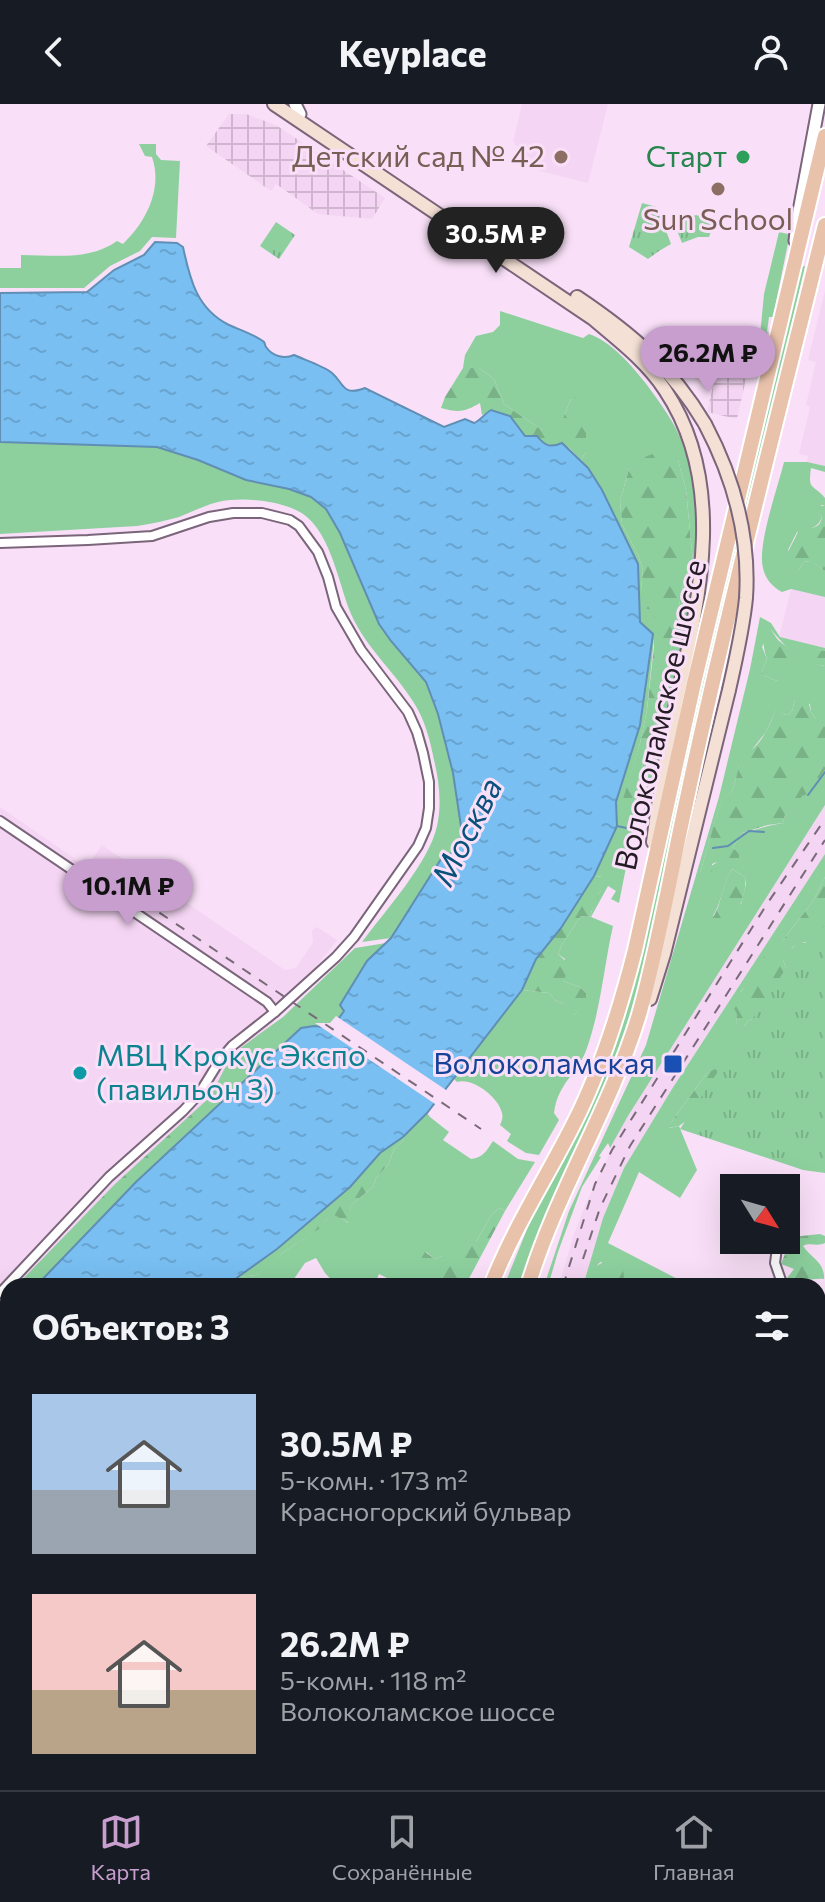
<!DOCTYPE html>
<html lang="ru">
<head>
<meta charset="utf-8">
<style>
  :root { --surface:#171b24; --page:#242831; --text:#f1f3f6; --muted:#9ea1a6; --line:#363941; --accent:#c79ece }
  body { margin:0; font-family:Commissioner,sans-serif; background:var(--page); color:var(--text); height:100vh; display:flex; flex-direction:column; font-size:30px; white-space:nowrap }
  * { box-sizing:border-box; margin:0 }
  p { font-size:26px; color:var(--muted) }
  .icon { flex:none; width:44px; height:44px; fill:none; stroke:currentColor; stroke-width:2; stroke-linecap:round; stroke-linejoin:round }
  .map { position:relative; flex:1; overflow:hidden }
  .panel { position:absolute; left:0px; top:1174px; width:826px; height:512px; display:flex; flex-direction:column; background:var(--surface); border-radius:24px 24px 0 0; box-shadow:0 8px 32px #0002 }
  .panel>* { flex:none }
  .needle { width:52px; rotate:127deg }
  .fabs { position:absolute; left:720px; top:1070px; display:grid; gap:16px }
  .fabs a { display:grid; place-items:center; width:80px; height:80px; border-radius:0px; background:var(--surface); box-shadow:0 8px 32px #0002; font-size:40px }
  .price { position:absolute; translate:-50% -68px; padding:0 18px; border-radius:28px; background:var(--accent); color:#111; font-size:26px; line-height:52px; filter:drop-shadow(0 2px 4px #0008) }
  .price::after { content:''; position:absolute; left:50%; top:48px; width:24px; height:18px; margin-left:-12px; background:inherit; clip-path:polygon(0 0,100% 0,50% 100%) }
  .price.on { background:#222; color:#fff }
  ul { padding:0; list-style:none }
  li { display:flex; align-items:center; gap:24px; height:200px; padding:0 32px }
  li span { display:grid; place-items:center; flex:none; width:224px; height:160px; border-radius:0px; color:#555 }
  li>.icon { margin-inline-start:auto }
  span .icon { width:96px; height:96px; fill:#fffc; stroke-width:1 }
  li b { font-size:34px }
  h2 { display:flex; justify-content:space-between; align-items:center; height:96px; padding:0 32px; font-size:34px }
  header { display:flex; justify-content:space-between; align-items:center; height:104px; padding:0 32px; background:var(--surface); font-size:36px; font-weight:700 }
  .dock { display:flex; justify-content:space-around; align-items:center; height:112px; border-top:2px solid var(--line); background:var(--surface); font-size:22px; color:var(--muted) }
  .dock a { display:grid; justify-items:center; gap:4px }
  .dock .on { color:var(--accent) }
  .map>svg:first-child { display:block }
  .built { fill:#f4d5f3 }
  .industrial { fill:url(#industrial-grid) }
  .grass { fill:#8dd09e; fill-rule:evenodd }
  .forest { fill:url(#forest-firs) }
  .park { fill:url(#park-tufts) }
  .water { fill:url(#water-ripples); stroke:#608eb4; stroke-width:2 }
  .pier { fill:#f9e0f8 }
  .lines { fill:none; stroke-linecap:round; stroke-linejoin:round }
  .stream { stroke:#608eb4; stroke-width:2 }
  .minor-casing { stroke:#7a657a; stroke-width:12 }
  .tertiary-casing { stroke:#7a657a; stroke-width:15 }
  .secondary-casing { stroke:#7a657a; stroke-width:16 }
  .primary-casing { stroke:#fff; stroke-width:18 }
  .trunk-casing { stroke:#fff; stroke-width:18 }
  .minor { stroke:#fff; stroke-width:8 }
  .tertiary { stroke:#fff; stroke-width:11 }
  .secondary { stroke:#f4e0d5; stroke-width:12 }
  .primary { stroke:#e9c2ab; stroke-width:14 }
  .trunk { stroke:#e2ae8f; stroke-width:14 }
  .rail { stroke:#7a6a79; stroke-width:2; stroke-dasharray:10 10; stroke-linecap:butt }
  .secondary-bridge-casing { stroke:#7a657a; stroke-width:16; stroke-linecap:butt }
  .trunk-bridge-casing { stroke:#fff; stroke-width:18; stroke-linecap:butt }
  .secondary-bridge { stroke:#f4e0d5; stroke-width:12 }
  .trunk-bridge { stroke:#e2ae8f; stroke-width:14 }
  .education-dot { fill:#8d6e63; stroke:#f9e0f8; stroke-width:3 }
  .leisure-dot { fill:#2e9e5b; stroke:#f9e0f8; stroke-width:3 }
  .transit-dot { fill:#1a4fb4; stroke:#f9e0f8; stroke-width:3 }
  .culture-dot { fill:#0f9aa8; stroke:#f9e0f8; stroke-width:3 }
  .labels { text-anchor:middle; stroke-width:6; stroke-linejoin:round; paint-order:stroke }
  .education-label { font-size:30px; fill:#785e54; stroke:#f9e0f8; text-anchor:end }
  .leisure-label { font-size:30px; fill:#27864d; stroke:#f9e0f8; text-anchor:end }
  .street-label { font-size:30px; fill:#251c25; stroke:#f9e0f8 }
  .culture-label { font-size:30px; fill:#0d838f; stroke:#f9e0f8; text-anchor:start }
  .transit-label { font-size:30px; fill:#164399; stroke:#f9e0f8; text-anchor:end }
  .water-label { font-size:32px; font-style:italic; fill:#08517b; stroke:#f9e0f8 }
</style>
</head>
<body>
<header><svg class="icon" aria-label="back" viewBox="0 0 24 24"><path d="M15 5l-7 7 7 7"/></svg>Keyplace<svg class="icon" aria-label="person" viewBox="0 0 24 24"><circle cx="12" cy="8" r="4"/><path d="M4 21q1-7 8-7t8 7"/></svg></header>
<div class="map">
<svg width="825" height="1686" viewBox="0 0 825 1686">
  <defs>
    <pattern id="industrial-grid" width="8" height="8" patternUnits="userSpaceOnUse" patternTransform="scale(2)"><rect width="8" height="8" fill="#f4d5f3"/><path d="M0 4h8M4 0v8" fill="none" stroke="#d1b6d0"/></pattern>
    <pattern id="forest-firs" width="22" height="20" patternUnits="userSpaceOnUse" patternTransform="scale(2)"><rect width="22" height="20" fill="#8dd09e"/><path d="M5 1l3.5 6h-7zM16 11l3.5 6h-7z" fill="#7ab288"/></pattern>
    <pattern id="park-tufts" width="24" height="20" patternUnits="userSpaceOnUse" patternTransform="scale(2)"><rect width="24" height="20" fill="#8dd09e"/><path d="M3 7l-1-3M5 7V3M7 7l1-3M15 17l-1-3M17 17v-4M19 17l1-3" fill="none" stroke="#7ab288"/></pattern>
    <pattern id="water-ripples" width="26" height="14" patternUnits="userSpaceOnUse" patternTransform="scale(2)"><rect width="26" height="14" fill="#79bff2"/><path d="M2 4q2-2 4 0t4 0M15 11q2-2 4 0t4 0" fill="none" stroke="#68a4cf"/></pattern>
  </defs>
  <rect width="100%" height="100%" fill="#f9e0f8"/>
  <g class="built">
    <polygon points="522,0 608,0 588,79 540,67 513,38"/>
    <polygon points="825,187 825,362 807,358 808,352 799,350 810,303 806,301 816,258 808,256"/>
    <polygon points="791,485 825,493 825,544 779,533"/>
    <polygon points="825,701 825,750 672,985 624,1064 603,1114 583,1182 559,1182 573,1133 586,1099 608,1053 612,1038"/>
    <polygon points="0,703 87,763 102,741 285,866 296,864 313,838 312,826 317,823 337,836 211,998 27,1182 8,1182 8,1201 0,1209"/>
  </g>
  <g class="industrial">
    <polygon points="229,10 246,10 276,21 385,94 372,115 318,110 276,80 271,87 206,42"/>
    <polygon points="716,269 746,275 737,315 707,308"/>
    <polygon points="656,1678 697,1678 700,1680 704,1678 725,1678 734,1686 641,1686"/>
  </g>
  <g class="grass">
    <path d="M139 40H156V50L161 56 180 57 176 134 152 133 140 147 110 162 84 184H0V164H21V151C55 151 89 157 117 137L123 140C146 118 163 85 152 53L145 52Z"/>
    <polygon points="779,128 788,130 789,134 773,213 769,213 767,228 770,229 762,264 759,265 757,263 764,190"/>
    <polygon points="805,162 637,893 612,970 549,1102 518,1182 504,1182 532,1113 569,1046 596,991 613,946 631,891 652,810 697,598 801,163"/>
    <path d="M500 207 583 234 589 230C611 237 633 263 647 281 660 299 674 317 682 338 716 428 685 528 665 618 658 650 653 682 648 714L643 713 650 656 647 657 619 799 611 795 616 787 608 782 591 813 613 822C604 862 601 904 587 944 578 970 558 978 554 1009L559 1016 539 1051 526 1049 507 1037 511 1030 500 1021C502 1017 503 1013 502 1009 499 994 473 973 457 978L454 975 522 886 549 889 555 896 564 900 574 911 580 904 586 889 580 883 563 877 565 855 558 850 561 842 581 812 590 813 595 796 600 789 603 773 594 772 617 722 616 698 640 621 653 530 640 518 638 460 602 386 588 364 581 356 586 348 571 295 563 314 542 326 504 300 494 275 479 264H463L465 251 476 232 493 228 500 221ZM678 356 686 386 693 458 684 475 662 593 637 681V702L621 705 640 639 647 606 655 524 654 506 641 486 643 466 638 451 622 420 620 397 629 365Z"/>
    <path d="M0 338 157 343 198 356 246 376 289 385 311 393 326 405 340 429 379 520 391 537 426 578 438 610 453 669 462 729 460 740 452 749 441 755 391 834 362 838C384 808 429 759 437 722 442 701 439 676 434 656 430 636 425 616 414 599 395 568 366 544 351 510 338 479 330 421 296 406 274 396 242 393 218 398 205 401 192 408 179 413 165 417 151 420 137 422L0 430Z"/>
    <path d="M784 358H807L825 362V368L811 364C808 387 812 379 825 394V402L822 401 814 406 822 412C819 425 808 425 797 428L788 446 798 467 804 458 810 457 825 467V493L791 485 782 488C772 483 765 474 763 464 757 441 778 383 784 358Z"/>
    <path d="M760 513 771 519 780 533 825 544V547L799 542 798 552 791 548 771 526 762 543 767 555 761 570 777 577 798 557 825 562V615H816L811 608 810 600 795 596 792 607 788 611 783 610 777 604 766 628 739 662 733 686 721 697 700 769 719 757H726L739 750 733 743 742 729C756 726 769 721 783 719L785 711 793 706 802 691 810 689 825 666V701L628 1012 610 1044 608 1039 599 1052 601 1053 582 1083 558 1148 548 1182H544L569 1107 646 941 719 693 750 565ZM732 765 745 773 746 780 741 800 713 812C722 797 723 779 732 765Z"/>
    <polygon points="825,750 825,773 813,797 783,836 792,844 799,839 811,839 788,872 783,855 747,880 741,887 736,919 744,922 749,916 757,914 723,967 707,969 672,1017 669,1024 679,1022 697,1066 680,1094 639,1068 608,1139 691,1182 622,1182 624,1173 601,1158 598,1160 591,1182 583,1182 603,1114 624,1064 672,985"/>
    <polygon points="386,839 367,857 340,901 344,907 332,924 314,922 301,924 226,994 210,993 228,958 239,945 283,913 355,844"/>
    <path d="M427 1009 430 1013 449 1028 443 1036 471 1055C483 1054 487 1046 493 1037L518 1055 535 1058 505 1107 500 1104 491 1111 476 1138 435 1155 426 1148 429 1175 437 1182H391V1176L379 1170 374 1182H337L325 1169 316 1154 305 1159 289 1182H228L238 1173 256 1171 271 1162 284 1148 321 1123 327 1115 334 1110 348 1119 351 1101 373 1083 376 1074 388 1061 394 1045 404 1036 403 1033Z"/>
    <polygon points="0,1524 8,1533 8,1630 0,1663 0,1624 8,1585 7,1577 0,1571"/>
    <polygon points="818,1529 825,1533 825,1639 818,1633"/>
  </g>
  <g class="forest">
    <path d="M463 264H479L494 275 504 300 542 326 552 315 563 314 571 295 576 293 577 316 586 329V348L581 356 568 343 543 340 525 332 510 312 491 306 482 311 480 299C464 308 459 309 441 304L445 293Z"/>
    <polygon points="669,344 678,356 686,386 693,458 684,475 662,593 637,681 637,702 625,712 620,705 640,639 647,606 654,542 654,506 642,504 641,486 643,466 638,451 622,420 620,397 629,365 647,352"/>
    <path d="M817 402H825V467L809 457 804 458 798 467 793 469C780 460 787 450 793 438 797 431 798 425 804 419H809L812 424C819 422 821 419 822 412L813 406Z"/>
    <path d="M771 526 778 536 797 551 799 541 825 547V562L798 558 793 567 777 577 761 570 767 555C763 543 761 535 771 526Z"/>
    <path d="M807 592 811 608 816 615H825V666L810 689 802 692 793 707 785 711 783 719 768 721 742 729 733 743 739 750V756C730 761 723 755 712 760V767L704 771 700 769 721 696 733 686 741 653C762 642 769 623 777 603L783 610 788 611 792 607 795 596Z"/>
    <path d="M732 765 745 773C748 791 733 828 711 820 713 812 717 807 719 800 723 787 725 776 732 765Z"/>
    <path d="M594 772 603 773C604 788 593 798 590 813L581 812 561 842 558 850 571 862 563 877 580 883 586 889V898L574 911 566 908 564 900 555 896 549 889 522 886 536 855 561 824Z"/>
    <path d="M825 773V827C815 835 814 836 802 839 796 841 791 845 784 846L783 836 813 797Z"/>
    <polygon points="771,843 783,855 788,872 757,914 749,916 743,923 736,919 737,910 733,903 736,895"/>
    <polygon points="715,965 723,967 706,1003 679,1022 668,1024 672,1017 707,969"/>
    <polygon points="210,993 226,994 136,1078 36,1182 16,1182 115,1080"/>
    <polygon points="403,1033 404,1036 394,1045 388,1061 376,1074 373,1083 351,1101 349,1119 334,1111 327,1115 322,1123 284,1148 272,1162 264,1167 256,1171 238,1173 277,1145 350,1083 380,1049"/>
    <polygon points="500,1104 505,1107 465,1182 437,1182 429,1175 422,1153 425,1148 435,1155 442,1152 460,1136 476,1138 491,1111"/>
    <path d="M820 1130 825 1132V1139C817 1143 810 1138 803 1142 811 1154 825 1158 824 1175 812 1174 801 1178 789 1179L787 1174 794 1165 781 1160 785 1150 786 1140 801 1132Z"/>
    <path d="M613 1157 623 1165 624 1173 622 1182H591C594 1165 594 1158 613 1157Z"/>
  </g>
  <g class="park">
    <polygon points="642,99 657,103 671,140 659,147 648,155 629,143"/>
    <polygon points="696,111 715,116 709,133 698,133 682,139 674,119"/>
    <polygon points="276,118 295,131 279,155 260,142"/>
    <polygon points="825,822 825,1069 803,1066 680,1025 800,843"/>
  </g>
  <g class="water">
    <path d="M155 138 177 139 183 143C190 176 197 205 229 221 238 225 258 232 264 238 265 239 265 242 266 243 273 253 285 255 294 251 305 256 324 262 332 269 344 279 342 293 365 284L444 323 465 315 474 319C480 317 484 310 491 306L510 312 525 332H537C545 342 550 344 562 339L588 364 602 386 638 460 640 518 653 530 640 621 616 698 617 722 594 772 561 824 536 855 522 886 427 1009 403 1033 380 1049 350 1083 277 1145 238 1173 228 1182H36L136 1078 301 924 314 922 332 924 344 907 340 901 367 857 391 834 441 755 452 749 460 739 462 729 453 669 438 610 426 578 391 537 379 520 340 429 326 405 311 393 289 385 246 376 198 356 157 343 0 338V189L87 188 114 166 144 151Z"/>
    <polygon points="8,1209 8,1395 0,1402 0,1217"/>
  </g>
  <polygon class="pier" points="336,912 449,988 438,1002 315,919 330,919"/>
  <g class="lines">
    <g class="stream">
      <polyline points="808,691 825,668"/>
      <polyline points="617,722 631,725"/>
      <polyline points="713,744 728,742 749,727 764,728"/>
    </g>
    <g class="minor-casing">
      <g id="minor">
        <polyline points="0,439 88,436 152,432 209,413 233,409 262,409 290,416 299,422 318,448 328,473 336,503 361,546 408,608 417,628 423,649 429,678 429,704 426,724 418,742 354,833 336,853 275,908 232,942 220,956 199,990 183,1007 109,1073 0,1189"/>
        <polyline points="0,717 267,898 275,908"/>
        <polyline points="778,1136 775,1159 783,1182"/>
        <polyline points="818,1319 825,1317"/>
      </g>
    </g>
    <g class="tertiary-casing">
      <g id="tertiary">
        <polyline points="295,0 300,10"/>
        <polyline points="795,137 797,118 819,0"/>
      </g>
    </g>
    <g class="secondary-casing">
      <g id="secondary">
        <path d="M274 0 592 214C618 236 646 257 665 286 728 380 699 497 676 599 667 645 659 691 653 738"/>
        <path d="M577 193C632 230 671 263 705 320"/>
        <polyline points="650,895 664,850 729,586"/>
        <polyline points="818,1333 825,1332"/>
        <polyline points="818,1343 825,1342"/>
        <polyline points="818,1358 825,1357"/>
        <polyline points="432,1686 440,1678"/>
      </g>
    </g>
    <g class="primary-casing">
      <g id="primary">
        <path d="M491 1182C513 1125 547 1073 574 1019 602 964 620 905 635 846L694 579 825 32"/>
        <path d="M528 1182C556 1089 609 1007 638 914 650 874 658 832 667 791 679 730 692 669 706 608 743 445 785 283 825 121"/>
        <polyline points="818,1489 825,1493"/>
        <polyline points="818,1510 825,1514"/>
        <polyline points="7,1521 8,1523"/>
        <polyline points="16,1678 16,1686"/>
        <polyline points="245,1678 253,1686"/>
        <polyline points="2,1686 8,1649"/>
        <polyline points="32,1686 32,1678"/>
        <polyline points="135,1686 146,1678"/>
        <polyline points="192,1686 203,1678"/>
        <polyline points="316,1686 324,1678"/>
        <polyline points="475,1686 478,1678"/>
      </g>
    </g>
    <g class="trunk-casing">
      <g id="trunk">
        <polyline points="0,1449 8,1457"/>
        <polyline points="0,1505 8,1514"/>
        <polyline points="213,1678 221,1686"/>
      </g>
    </g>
    <use href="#minor" class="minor"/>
    <use href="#tertiary" class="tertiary"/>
    <use href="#secondary" class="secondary"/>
    <use href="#primary" class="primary"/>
    <use href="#trunk" class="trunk"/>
    <g class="rail">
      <polyline points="93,764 481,1025"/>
      <polyline points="583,1155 600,1104 630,1042 825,736"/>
      <polyline points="563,1182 595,1080 612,1046 767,800 825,715"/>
      <polyline points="374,1686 381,1678"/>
    </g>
    <g class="secondary-bridge-casing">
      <path id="secondary-bridge" d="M705 320C733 373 750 433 746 494 743 525 736 555 729 586"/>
    </g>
    <g class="trunk-bridge-casing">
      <polyline id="trunk-bridge" points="155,1678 163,1686"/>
    </g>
    <use href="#secondary-bridge" class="secondary-bridge"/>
    <use href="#trunk-bridge" class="trunk-bridge"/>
  </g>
  <g class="education-dot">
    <circle cx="561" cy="53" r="8"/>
    <circle cx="718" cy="85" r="8"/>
  </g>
  <circle class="leisure-dot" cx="743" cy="53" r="8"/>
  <rect class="transit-dot" x="663" y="950" width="20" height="20" rx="4"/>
  <circle class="culture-dot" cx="80" cy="969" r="8"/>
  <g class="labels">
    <g class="education-label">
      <text x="545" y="63">Детский сад № 42</text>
      <text x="718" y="126" text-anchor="middle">Sun School</text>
    </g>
    <g class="leisure-label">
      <text x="727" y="63">Старт</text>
    </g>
    <g class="street-label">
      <text transform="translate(661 611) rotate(-77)" y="10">Волоколамское шоссе</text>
    </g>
    <g class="culture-label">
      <text x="96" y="962">МВЦ Крокус Экспо<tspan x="96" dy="34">(павильон 3)</tspan></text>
    </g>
    <g class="transit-label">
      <text x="655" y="970">Волоколамская</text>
    </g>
    <g class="water-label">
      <text transform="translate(467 728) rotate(-63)" y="11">Москва</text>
    </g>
  </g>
</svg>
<div class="fabs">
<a><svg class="needle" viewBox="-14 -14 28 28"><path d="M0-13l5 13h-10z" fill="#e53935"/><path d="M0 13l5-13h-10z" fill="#9ea1a6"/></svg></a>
</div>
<b class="price on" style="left:496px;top:171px">30.5M ₽</b>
<b class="price" style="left:708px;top:290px">26.2M ₽</b>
<b class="price" style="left:128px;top:823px">10.1M ₽</b>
<section class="panel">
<h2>Объектов: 3<svg class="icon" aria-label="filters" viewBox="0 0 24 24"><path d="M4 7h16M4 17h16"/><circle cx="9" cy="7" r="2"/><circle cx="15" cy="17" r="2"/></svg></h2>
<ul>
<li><span style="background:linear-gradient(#a9c7e8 60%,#9aa5b1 0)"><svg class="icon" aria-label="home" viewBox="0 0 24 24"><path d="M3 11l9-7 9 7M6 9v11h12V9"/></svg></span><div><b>30.5M ₽</b><p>5-комн. · 173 m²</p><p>Красногорский бульвар</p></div></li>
<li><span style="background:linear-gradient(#f6c9c9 60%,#b9a48a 0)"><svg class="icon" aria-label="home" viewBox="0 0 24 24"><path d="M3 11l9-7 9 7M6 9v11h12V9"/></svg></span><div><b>26.2M ₽</b><p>5-комн. · 118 m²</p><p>Волоколамское шоссе</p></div></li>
</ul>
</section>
</div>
<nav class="dock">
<a class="on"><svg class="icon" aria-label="map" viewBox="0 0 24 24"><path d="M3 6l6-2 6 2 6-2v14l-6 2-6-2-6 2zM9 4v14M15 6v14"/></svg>Карта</a>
<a><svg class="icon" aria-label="saved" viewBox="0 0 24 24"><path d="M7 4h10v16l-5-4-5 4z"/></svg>Сохранённые</a>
<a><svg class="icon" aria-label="home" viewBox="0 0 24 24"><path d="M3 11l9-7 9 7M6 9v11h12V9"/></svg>Главная</a>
</nav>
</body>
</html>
